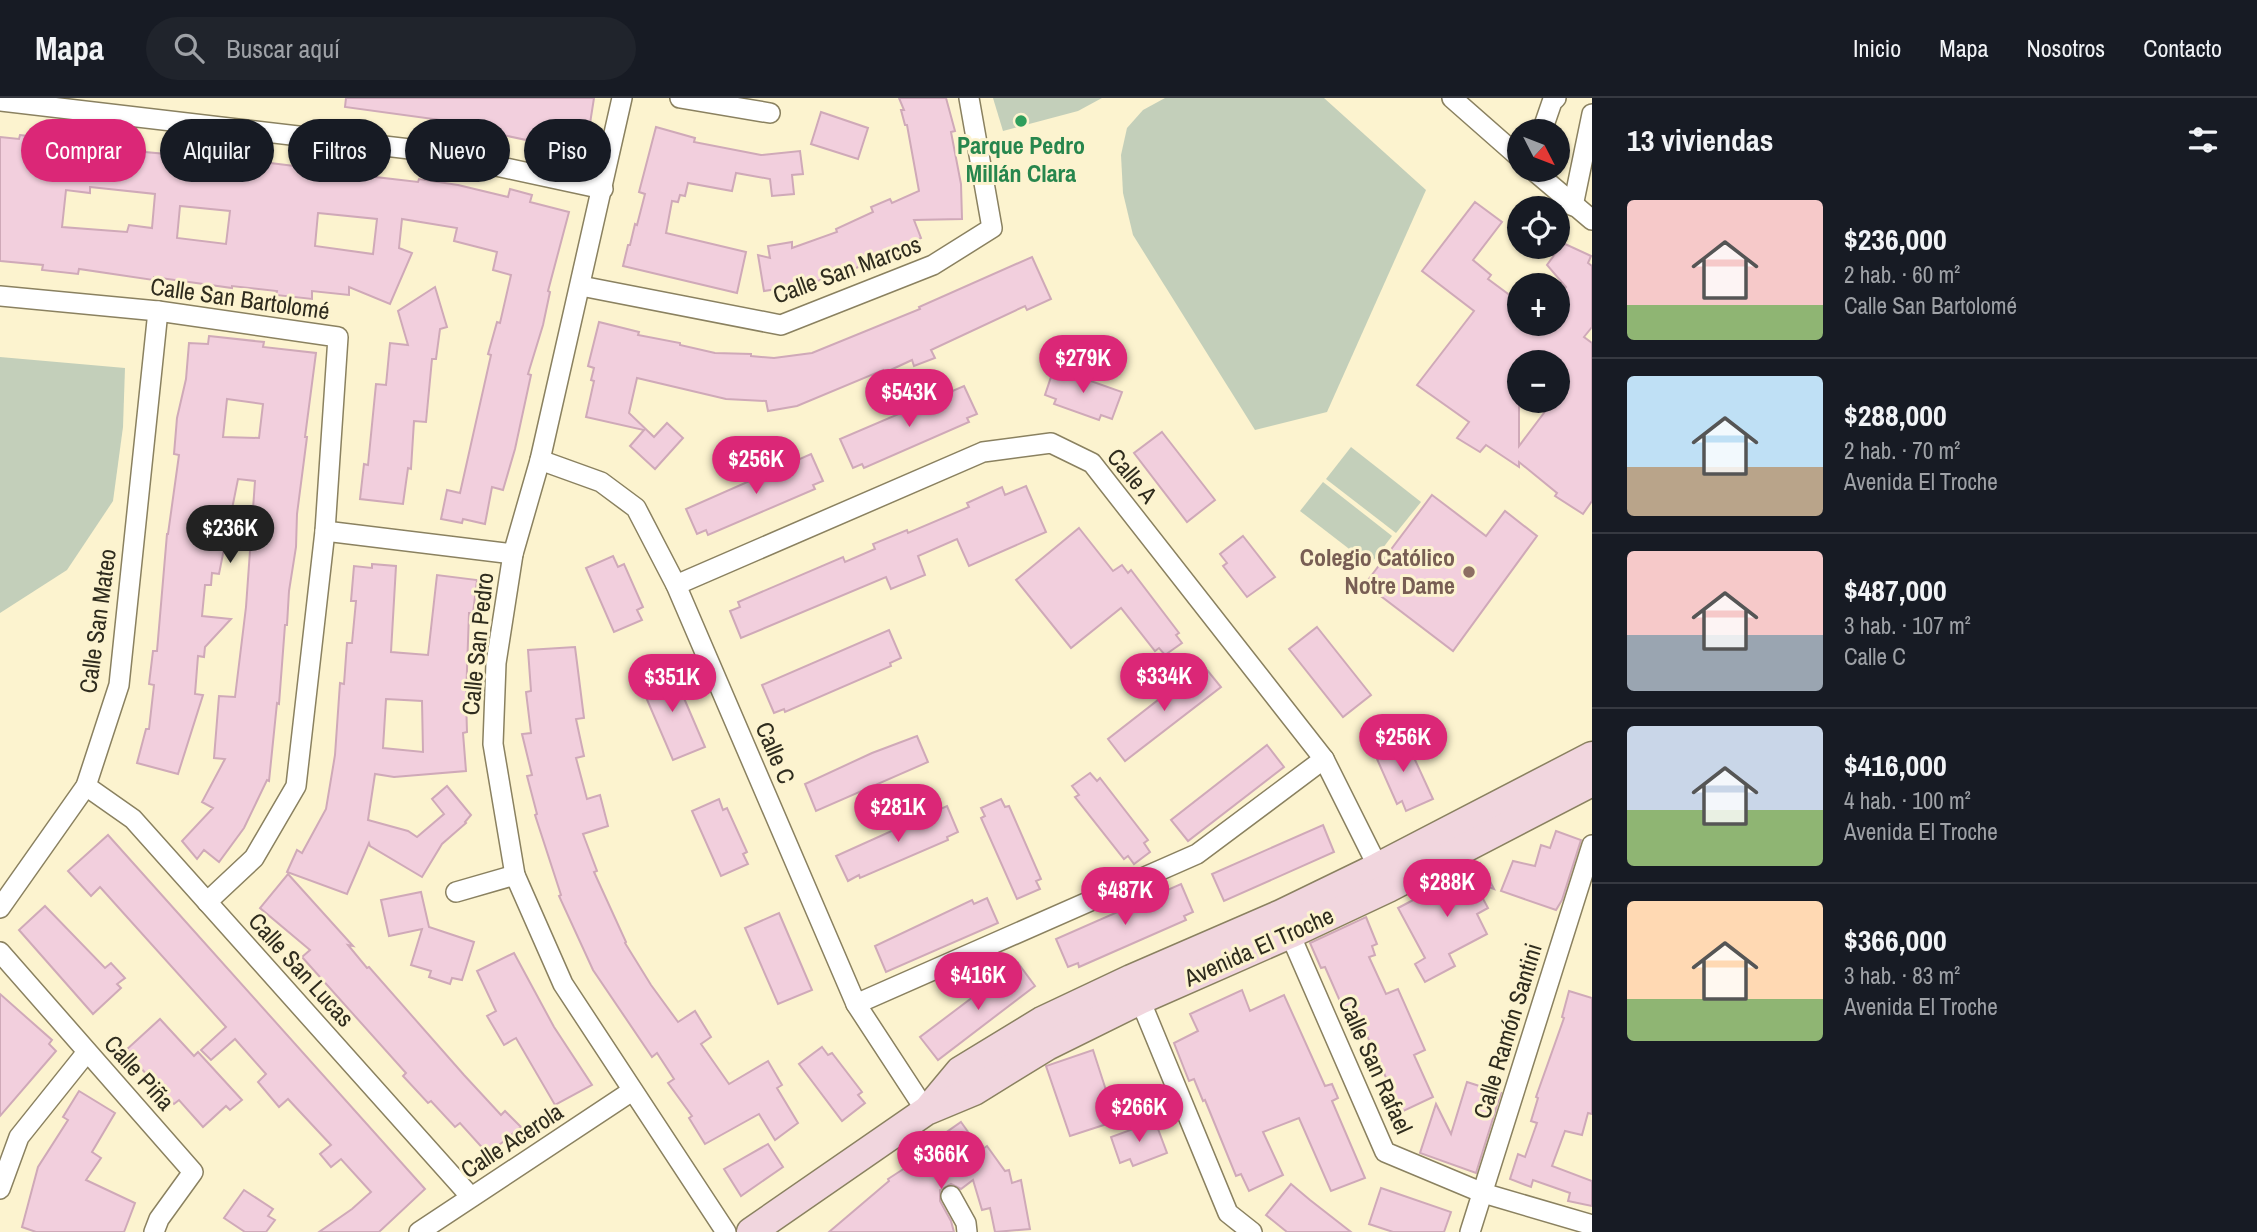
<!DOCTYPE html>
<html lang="es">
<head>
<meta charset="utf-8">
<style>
  :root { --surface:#171b24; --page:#20242c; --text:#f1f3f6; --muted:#9ea1a6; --line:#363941; --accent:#db2777 }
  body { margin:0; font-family:"Archivo Narrow",sans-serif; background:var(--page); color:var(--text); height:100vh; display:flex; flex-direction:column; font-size:26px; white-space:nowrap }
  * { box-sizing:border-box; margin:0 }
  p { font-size:23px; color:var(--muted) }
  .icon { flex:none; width:38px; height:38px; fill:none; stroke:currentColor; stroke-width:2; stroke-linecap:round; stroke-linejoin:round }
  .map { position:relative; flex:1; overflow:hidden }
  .details { display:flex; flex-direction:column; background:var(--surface); width:665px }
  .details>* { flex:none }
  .hud { position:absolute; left:21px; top:21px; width:665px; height:63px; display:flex; gap:14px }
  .needle { width:46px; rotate:132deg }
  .buttons { position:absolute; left:1507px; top:21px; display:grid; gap:14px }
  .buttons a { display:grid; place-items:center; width:63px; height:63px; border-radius:50%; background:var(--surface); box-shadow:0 2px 5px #0004; font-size:35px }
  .price { position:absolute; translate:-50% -60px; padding:0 16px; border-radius:24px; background:var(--accent); color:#fff; font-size:23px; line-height:46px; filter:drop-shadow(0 2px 4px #0008) }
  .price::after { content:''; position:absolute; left:50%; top:42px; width:21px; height:16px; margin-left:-10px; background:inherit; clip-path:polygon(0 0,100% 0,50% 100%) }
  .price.active { background:#222; color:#fff }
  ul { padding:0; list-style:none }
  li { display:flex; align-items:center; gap:21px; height:175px; padding:0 35px }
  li+li { border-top:2px solid var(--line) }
  li span { display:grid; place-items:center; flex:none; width:196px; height:140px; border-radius:7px; color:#555 }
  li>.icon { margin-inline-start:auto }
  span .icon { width:84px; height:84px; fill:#fffc; stroke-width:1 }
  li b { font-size:30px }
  h2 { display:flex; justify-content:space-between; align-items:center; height:84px; padding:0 35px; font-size:30px }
  .chip { padding:0 24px; border-radius:32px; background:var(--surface); box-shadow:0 2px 5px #0004; font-size:24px; line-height:63px }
  .chip.active { background:var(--accent); color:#fff }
  header { display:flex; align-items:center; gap:42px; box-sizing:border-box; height:98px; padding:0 35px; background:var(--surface); border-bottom:2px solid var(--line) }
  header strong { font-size:33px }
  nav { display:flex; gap:38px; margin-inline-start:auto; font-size:24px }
  .search { width:490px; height:63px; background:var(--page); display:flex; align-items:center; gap:18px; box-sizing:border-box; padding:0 24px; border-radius:38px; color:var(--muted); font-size:26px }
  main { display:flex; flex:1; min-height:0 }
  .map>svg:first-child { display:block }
  .green { fill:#c3cfba }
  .building { fill:#f2cfdd; stroke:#cfa9b8; stroke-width:2; fill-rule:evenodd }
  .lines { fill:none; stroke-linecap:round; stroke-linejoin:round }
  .street-casing { stroke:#8a8160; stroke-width:22 }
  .secondary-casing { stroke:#8a8160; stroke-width:31 }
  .street { stroke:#fff; stroke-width:19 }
  .secondary { stroke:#f1d6de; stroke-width:28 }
  .leisure-dot { fill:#2e9e5b; stroke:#fcf3cf; stroke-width:2.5 }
  .education-dot { fill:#8d6e63; stroke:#fcf3cf; stroke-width:2.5 }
  .labels { text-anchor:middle; stroke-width:6; stroke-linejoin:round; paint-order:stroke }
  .leisure-label { font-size:24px; font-weight:bold; fill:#27864d; stroke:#fcf3cf }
  .street-label { font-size:24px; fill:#2f2c1e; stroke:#fcf3cf }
  .education-label { font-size:24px; font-weight:bold; fill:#785e54; stroke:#fcf3cf; text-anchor:end }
</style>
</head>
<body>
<header>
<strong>Mapa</strong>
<div class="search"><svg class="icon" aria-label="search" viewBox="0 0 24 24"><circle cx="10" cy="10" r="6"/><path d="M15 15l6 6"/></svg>Buscar aquí</div>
<nav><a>Inicio</a><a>Mapa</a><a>Nosotros</a><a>Contacto</a></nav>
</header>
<main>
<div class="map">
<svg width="1592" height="1134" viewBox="0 0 1592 1134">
  <rect width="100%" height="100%" fill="#fcf3cf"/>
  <g class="green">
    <polygon points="993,0 1102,0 1078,13 1003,33"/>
    <polygon points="1165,0 1324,0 1426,92 1327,314 1255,332 1133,137 1123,95 1121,57 1127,30 1143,12"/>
    <polygon points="0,259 125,270 123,329 113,403 67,472 0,515"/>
    <polygon points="1351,349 1421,404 1396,435 1326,381"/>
    <polygon points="1323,384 1392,438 1370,467 1300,413"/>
  </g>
  <g class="building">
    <polygon points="346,0 594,0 586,51 568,48 567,51 544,49 545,46 498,36 499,32 477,27 345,9"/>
    <polygon points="899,0 946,0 955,33 951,34 961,86 962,121 914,122 921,140 854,171 808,186 764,193 758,157 770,160 768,148 792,144 792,150 837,134 836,131 873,114 871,109 890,101 892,105 919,93 907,27 905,27 901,12 904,12"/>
    <polygon points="821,14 868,30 858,61 811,46"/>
    <polygon points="656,29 695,40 694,44 761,57 800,53 803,76 792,77 794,96 772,98 770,81 736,75 732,93 688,85 685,98 680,97 678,104 672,103 666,135 746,154 737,195 623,168 628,147 630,147 635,126 637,127 645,96 639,94"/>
    <path d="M20 37 98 47V44L134 48V53L211 60 254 66V63L367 77V78L418 84 419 81 458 87 508 99 510 91 532 97 530 104 569 114 548 193 550 194 543 227 528 276 531 277 515 351 503 392 492 389 485 426 463 421 462 425 441 421 447 392 460 395 491 257 488 256 497 224 500 225 511 177 493 172 497 154 454 143 457 130 402 121 399 150 412 155 390 206 349 189V197L312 193V201L276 197 277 193 232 188V190L154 179 153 182 79 171 78 176 42 172 43 167 0 163V39L19 41ZM90 89 155 96 152 130 129 127 127 134 62 129 66 92 90 95ZM180 108 230 113 226 146 177 140ZM318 115 377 121 373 156 315 148Z"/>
    <path d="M1475 104 1502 124 1473 162 1491 177 1488 181 1519 204V226H1558V200L1566 189 1547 167 1563 145 1591 158 1588 165 1592 168V229L1584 239 1592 245V403L1583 416 1555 398 1557 395 1519 364V369L1486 347 1480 354 1457 340 1469 324 1417 287 1474 213 1422 173ZM1519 264H1558V276L1568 283 1558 297V303H1553L1519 348Z"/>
    <polygon points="1032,159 1051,201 1027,212 1025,208 931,252 935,260 914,268 912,262 884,275 883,272 797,308 768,313 766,303 726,301 637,280 629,315 654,339 667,325 683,340 655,371 630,348 644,332 586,319 594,283 591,282 594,270 588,268 599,224 639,234 638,237 680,245 680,247 715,255 751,256 751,258 774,260 812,255 920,211 919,209"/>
    <polygon points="435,189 447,229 440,231 436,261 432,261 426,324 414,323 411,371 408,370 403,406 360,401 364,366 368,367 376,286 386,287 390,245 408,247 398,213"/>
    <path d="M209 238 264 244 263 249 316 255 305 339H307L297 416 296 449 289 493 287 527H285L279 606 277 605 269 683 267 682 244 730 219 764 204 752 197 761 182 743 213 710 202 704 225 661 214 660 219 598 235 599 246 509 255 383 238 381 219 476 212 475 211 487H205L202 518 231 521 205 549 204 559 198 558 195 596 203 597 178 676 137 665 146 631H149L154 587 149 586 153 553H157L167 436H168L179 357 174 356 177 320 186 281 189 245 208 246ZM227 301 263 306 259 340 223 339Z"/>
    <polygon points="1054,270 1122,294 1112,321 1101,317 1099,322 1054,306 1056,301 1045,297"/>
    <polygon points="964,288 977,316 967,320 969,324 864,370 862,366 853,370 840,341"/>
    <polygon points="1162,334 1215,402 1187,424 1134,355"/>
    <polygon points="811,356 823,383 813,387 815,391 708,437 706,432 697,436 686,411"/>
    <polygon points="1026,388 1046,434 969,468 957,441 918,458 925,477 891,491 886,479 741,540 730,513 740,509 738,504 843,459 845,464 875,451 873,446 907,432 908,435 969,409 967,405 1002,389 1005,397"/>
    <polygon points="1432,397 1486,438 1505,413 1537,438 1453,553 1365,486"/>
    <polygon points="1079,430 1113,473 1122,467 1128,475 1131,472 1179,535 1176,537 1182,545 1165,557 1159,550 1155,553 1121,510 1071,550 1016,482"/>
    <polygon points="1243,438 1275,479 1247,499 1223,468 1227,465 1220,456"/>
    <polygon points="613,458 618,469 624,466 643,509 637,512 642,522 614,534 586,470"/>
    <path d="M372 466 396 468 391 554 428 557 437 477 477 482 473 515H469L466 600 467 634 463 635 466 673 394 679 375 676 368 722 408 733 417 739 444 716 432 701 447 688 471 717 465 724 466 725 442 746 422 779 370 748 369 745 347 796 287 774 297 752 302 755 326 711 335 657 340 585 344 586 347 545H352L356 503H351L354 468 372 470ZM386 601 422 603 423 654 383 650Z"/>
    <polygon points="1317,529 1371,597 1343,619 1289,551"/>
    <polygon points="889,532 901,560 890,565 891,568 785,614 784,611 774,615 762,587"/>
    <polygon points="575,549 584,620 576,621 584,658 576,660 587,701 600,697 608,728 583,736 597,773 594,774 626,844 625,845 651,887 678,924 695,913 711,939 701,946 729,986 768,963 782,987 777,990 798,1025 775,1042 759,1016 705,1046 689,1020 692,1018 668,985 674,981 657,955 652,959 593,872 559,798 561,797 535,717 537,716 527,678 532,677 522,636 531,635 526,594 531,593 528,552"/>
    <polygon points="1203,567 1221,589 1125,663 1108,641"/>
    <polygon points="671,570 705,649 673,662 639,583"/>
    <polygon points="917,638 928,664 816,713 805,686 872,655"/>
    <polygon points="1404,638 1433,701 1406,713 1402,703 1397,706 1377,661 1381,659 1377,650"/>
    <polygon points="1267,647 1284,669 1188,743 1171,722"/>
    <polygon points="1090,675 1097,683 1100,680 1148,742 1144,745 1150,754 1134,766 1128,758 1124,761 1075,699 1079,697 1072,688"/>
    <polygon points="719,701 723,712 727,710 747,754 743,756 748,766 721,778 692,713"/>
    <polygon points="1001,701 1005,709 1009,708 1041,781 1036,783 1040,791 1017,801 981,720 985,718 981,710"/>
    <polygon points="947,708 958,734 947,739 948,742 860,780 859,777 848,783 836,758"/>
    <polygon points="1323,727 1334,754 1224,803 1212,776"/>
    <polygon points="1556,733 1581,742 1562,802 1556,812 1501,793 1513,763 1535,768 1541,747 1550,750"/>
    <polygon points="108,737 425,1091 379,1134 319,1134 352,1111 371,1094 341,1061 331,1069 320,1056 331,1047 288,1001 279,1009 258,984 266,976 235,941 211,962 201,952 226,929 100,789 91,798 68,773"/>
    <polygon points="1480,765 1494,791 1474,784 1488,810 1477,816 1487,836 1449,856 1455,868 1425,884 1415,866 1425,860 1398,810 1438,789 1435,784 1460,771 1462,774"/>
    <polygon points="288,776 353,848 348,847 367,870 369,869 464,977 501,1017 505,1013 521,1029 488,1056 460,1025 455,1029 431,1003 428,1005 403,978 406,975 302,859 310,852 260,810"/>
    <polygon points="1181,786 1193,814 1184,818 1186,822 1079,869 1078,865 1068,869 1056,841"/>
    <polygon points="421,794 429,829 474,844 462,882 452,880 450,886 429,879 431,873 411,867 422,831 389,838 381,802"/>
    <polygon points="987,800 998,825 886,874 875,848 972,802 974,806"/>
    <polygon points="45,808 105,870 111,865 125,880 117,886 121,890 93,916 19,832"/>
    <polygon points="779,815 812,892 778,906 745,830"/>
    <polygon points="1366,819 1377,846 1372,848 1375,857 1369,859 1386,896 1398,891 1425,952 1414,957 1433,999 1397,1016 1383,986 1388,984 1360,922 1350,926 1325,869 1321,870 1310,845"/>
    <polygon points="514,855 554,929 592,987 555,1007 516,940 504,947 487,918 496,913 477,873"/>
    <polygon points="1018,865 1035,888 938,962 920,939"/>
    <polygon points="1242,892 1250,913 1284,897 1325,988 1332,986 1338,1000 1332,1003 1365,1080 1331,1093 1299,1020 1263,1034 1283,1077 1249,1093 1241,1076 1236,1078 1205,1002 1203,1003 1194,981 1189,983 1174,945 1198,933 1190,916"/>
    <polygon points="1569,893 1592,900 1592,1016 1588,1015 1582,1037 1565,1033 1552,1068 1592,1083 1592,1108 1568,1103 1570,1095 1533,1082 1531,1089 1510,1081 1518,1056 1525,1059 1537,1025 1531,1023 1538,1000 1536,999 1564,920 1562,919"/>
    <polygon points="0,896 52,942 49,946 56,953 0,1018"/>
    <polygon points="160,921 194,958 198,954 242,1002 230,1012 226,1008 203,1029 179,1002 174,1006 125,953"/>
    <polygon points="822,949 828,957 832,955 862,994 858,997 865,1005 842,1023 799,966"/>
    <polygon points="1093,952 1116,1023 1070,1038 1046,968"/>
    <polygon points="1467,984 1501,995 1476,1075 1420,1055 1436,1006 1451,1036"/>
    <polygon points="79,993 115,1015 92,1054 101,1060 86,1082 135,1105 124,1134 36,1134 22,1129 38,1069 68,1022 63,1019"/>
    <polygon points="1155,1023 1167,1055 1133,1068 1130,1061 1120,1065 1111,1039"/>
    <polygon points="961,1024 981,1052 987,1048 1005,1073 1009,1072 1012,1085 1021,1082 1030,1131 995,1134 990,1110 982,1112 973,1082 961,1091 951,1086 940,1092 940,1103 951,1123 954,1134 829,1134 889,1083 888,1081 925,1057 921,1052"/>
    <polygon points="768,1046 783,1069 741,1098 724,1071"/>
    <polygon points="1291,1086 1310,1102 1351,1134 1287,1134 1266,1117"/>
    <polygon points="1381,1090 1451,1114 1444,1134 1393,1134 1369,1126"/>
    <polygon points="244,1092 273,1111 268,1118 275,1122 266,1134 245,1134 224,1120"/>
  </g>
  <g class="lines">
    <g class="street-casing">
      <g id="street">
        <polyline points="622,0 540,362 513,456 496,565 493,646 515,777 563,886 726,1134"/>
        <polyline points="680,0 770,15"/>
        <polyline points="1452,0 1519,59"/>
        <polyline points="0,3 427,53 603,91"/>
        <polyline points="1542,33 1552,4 1556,0"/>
        <polyline points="1533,72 1592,122"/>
        <polyline points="1573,108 1592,16"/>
        <polyline points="581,188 781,227 933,167 992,130 969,0"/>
        <polyline points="0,198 158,213 338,239 325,433 296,688 254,760 207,804"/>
        <polyline points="540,362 601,384 636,410 676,487 856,906 926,1013"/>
        <polyline points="325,433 513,456"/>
        <polyline points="676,487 983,354 1051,345 1092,365 1324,661 1383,779"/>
        <polyline points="86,688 133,721 471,1099"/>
        <polyline points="456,794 515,777"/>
        <polyline points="0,810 86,688 119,587 158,213"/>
        <polyline points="1286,827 1385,1054 1483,1095 1592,1127"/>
        <polyline points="0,854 193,1074 159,1121 154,1134"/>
        <polyline points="1136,892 1228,1115 1252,1134"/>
        <polyline points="856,906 1197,756 1324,661"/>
        <polyline points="0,1091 19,1039 87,954"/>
        <polyline points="951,1098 966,1125 967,1134"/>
        <polyline points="419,1134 632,993"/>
        <polyline points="1470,1134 1592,747"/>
      </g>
    </g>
    <g class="secondary-casing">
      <g id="secondary">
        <polyline points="930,1009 960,973 1042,923 1131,881 1281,816 1378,769 1592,658"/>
        <polyline points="751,1134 926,1013 974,993 1047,948 1140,902 1290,836 1388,790 1592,684"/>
      </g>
    </g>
    <use href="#street" class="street"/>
    <use href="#secondary" class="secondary"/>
  </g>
  <circle class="leisure-dot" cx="1021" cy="23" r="7"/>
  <circle class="education-dot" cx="1469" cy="474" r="7"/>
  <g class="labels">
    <g class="leisure-label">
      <text x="1021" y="56">Parque Pedro<tspan x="1021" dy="28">Millán Clara</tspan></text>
    </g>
    <g class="street-label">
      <text transform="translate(847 172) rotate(-20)" y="8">Calle San Marcos</text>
      <text transform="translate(240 201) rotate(8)" y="8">Calle San Bartolomé</text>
      <text transform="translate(1132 378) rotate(50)" y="8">Calle A</text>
      <text transform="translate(98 523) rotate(-82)" y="8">Calle San Mateo</text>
      <text transform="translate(478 546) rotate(-84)" y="8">Calle San Pedro</text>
      <text transform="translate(775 655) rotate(67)" y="8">Calle C</text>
      <text transform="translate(1259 849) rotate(-24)" y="8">Avenida El Troche</text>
      <text transform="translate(301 872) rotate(48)" y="8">Calle San Lucas</text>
      <text transform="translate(1508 933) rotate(-73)" y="8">Calle Ramón Santini</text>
      <text transform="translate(1375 967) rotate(66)" y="8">Calle San Rafael</text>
      <text transform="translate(139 975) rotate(48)" y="8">Calle Piña</text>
      <text transform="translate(512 1043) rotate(-33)" y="8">Calle Acerola</text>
    </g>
    <g class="education-label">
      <text x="1455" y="468">Colegio Católico<tspan x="1455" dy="28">Notre Dame</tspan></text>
    </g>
  </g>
</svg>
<div class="buttons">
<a><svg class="needle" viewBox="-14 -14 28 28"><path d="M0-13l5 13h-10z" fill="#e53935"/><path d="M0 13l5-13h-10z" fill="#9ea1a6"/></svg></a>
<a><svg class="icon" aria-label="locate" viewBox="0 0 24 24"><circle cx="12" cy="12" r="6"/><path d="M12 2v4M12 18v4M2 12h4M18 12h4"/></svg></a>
<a>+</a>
<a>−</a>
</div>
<b class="price" style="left:1083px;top:297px">$279K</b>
<b class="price" style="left:909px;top:331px">$543K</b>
<b class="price" style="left:756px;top:398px">$256K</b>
<b class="price active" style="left:230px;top:467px">$236K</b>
<b class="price" style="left:1164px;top:615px">$334K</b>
<b class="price" style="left:672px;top:616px">$351K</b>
<b class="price" style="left:1403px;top:676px">$256K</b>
<b class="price" style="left:898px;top:746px">$281K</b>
<b class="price" style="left:1447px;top:821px">$288K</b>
<b class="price" style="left:1125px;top:829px">$487K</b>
<b class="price" style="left:978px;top:914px">$416K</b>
<b class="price" style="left:1139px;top:1046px">$266K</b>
<b class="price" style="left:941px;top:1093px">$366K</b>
<div class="hud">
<a class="chip active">Comprar</a>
<a class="chip">Alquilar</a>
<a class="chip">Filtros</a>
<a class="chip">Nuevo</a>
<a class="chip">Piso</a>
</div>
</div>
<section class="details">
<h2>13 viviendas<svg class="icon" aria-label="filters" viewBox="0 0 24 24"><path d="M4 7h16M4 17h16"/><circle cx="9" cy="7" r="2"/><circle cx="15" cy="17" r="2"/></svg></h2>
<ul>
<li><span style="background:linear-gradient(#f6c9c9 75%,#8fb573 0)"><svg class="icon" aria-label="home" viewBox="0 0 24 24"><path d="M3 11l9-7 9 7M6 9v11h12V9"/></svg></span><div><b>$236,000</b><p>2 hab. · 60 m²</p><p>Calle San Bartolomé</p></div></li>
<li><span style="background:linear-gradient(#bfe0f5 65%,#b9a48a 0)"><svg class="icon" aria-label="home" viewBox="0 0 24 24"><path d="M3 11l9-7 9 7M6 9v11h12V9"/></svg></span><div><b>$288,000</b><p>2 hab. · 70 m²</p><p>Avenida El Troche</p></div></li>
<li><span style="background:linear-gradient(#f6c9c9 60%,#9aa5b1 0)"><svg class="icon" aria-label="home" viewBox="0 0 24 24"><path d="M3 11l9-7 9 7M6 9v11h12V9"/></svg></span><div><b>$487,000</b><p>3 hab. · 107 m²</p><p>Calle C</p></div></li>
<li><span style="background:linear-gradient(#c9d6e8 60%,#8fb573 0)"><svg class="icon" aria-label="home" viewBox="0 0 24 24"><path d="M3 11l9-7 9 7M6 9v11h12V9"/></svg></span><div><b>$416,000</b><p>4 hab. · 100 m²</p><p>Avenida El Troche</p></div></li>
<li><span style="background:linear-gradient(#ffd9b3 70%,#8fb573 0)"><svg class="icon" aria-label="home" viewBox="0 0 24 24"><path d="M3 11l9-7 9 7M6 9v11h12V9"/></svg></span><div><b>$366,000</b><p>3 hab. · 83 m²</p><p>Avenida El Troche</p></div></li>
</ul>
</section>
</main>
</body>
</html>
